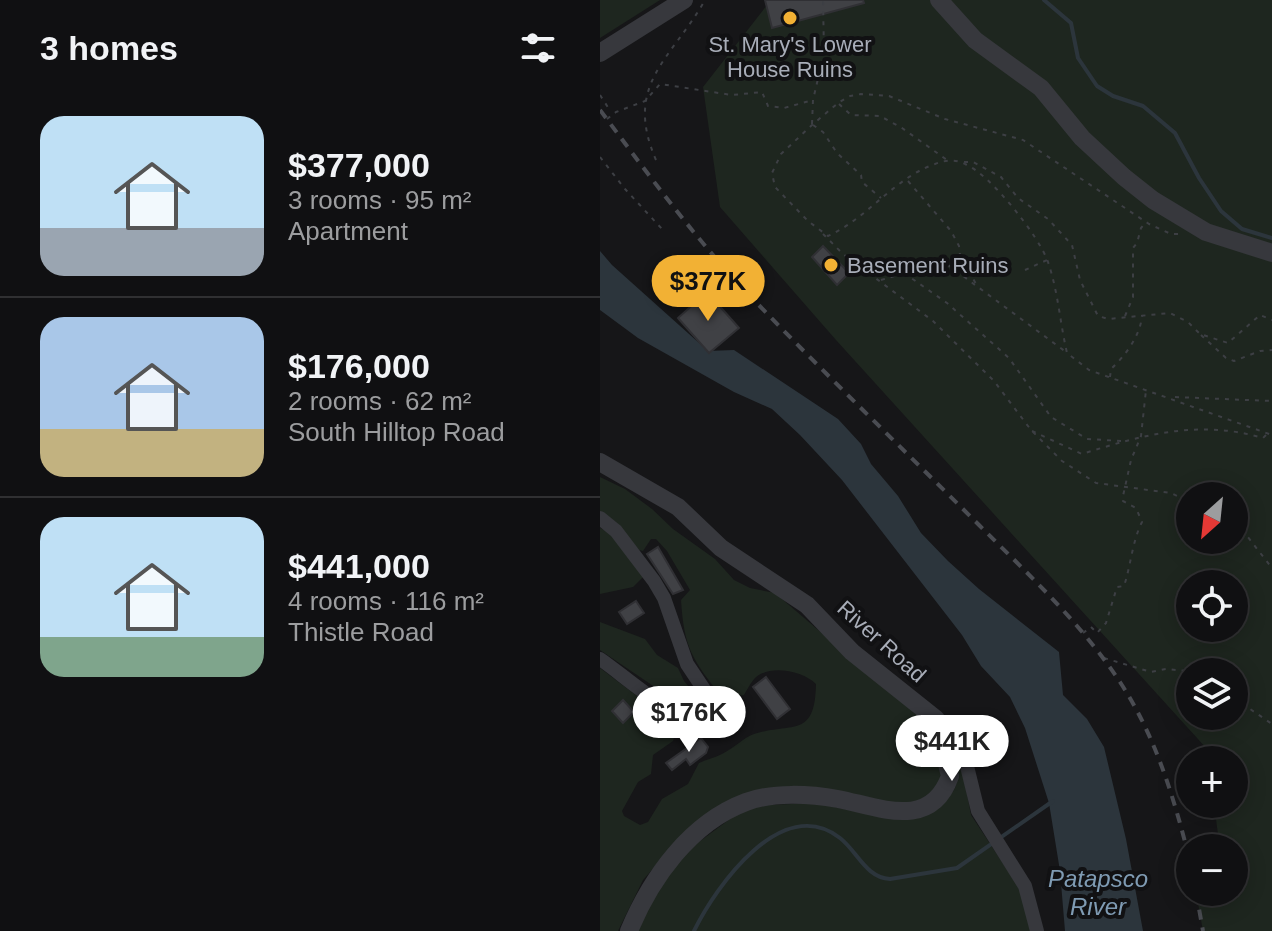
<!DOCTYPE html>
<html lang="en">
<head>
<meta charset="utf-8">
<style>
  :root { --surface:#101012; --page:#1e1e20; --text:#f1f3f6; --muted:#9c9d9f; --line:#303032; --accent:#f2b134 }
  body { margin:0; font-family:Arial,sans-serif; background:var(--page); color:var(--text); height:100vh; display:flex; flex-direction:column; font-size:30px; white-space:nowrap }
  * { box-sizing:border-box; margin:0 }
  p { font-size:26px; color:var(--muted) }
  .icon { flex:none; width:44px; height:44px; fill:none; stroke:currentColor; stroke-width:2; stroke-linecap:round; stroke-linejoin:round }
  .map { position:relative; flex:1; overflow:hidden }
  .drawer { display:flex; flex-direction:column; background:var(--surface); width:600px }
  .drawer>* { flex:none }
  .needle { width:52px; rotate:207deg }
  .controls { position:absolute; left:576px; top:482px; display:grid; gap:16px }
  .controls a { display:grid; place-items:center; width:72px; height:72px; border-radius:50%; background:var(--surface); box-shadow:0 4px 20px #0003,0 0 0 2px var(--line); font-size:40px }
  .price { position:absolute; translate:-50% -68px; padding:0 18px; border-radius:28px; background:#fff; color:#222; font-size:26px; line-height:52px; filter:drop-shadow(0 2px 4px #0008) }
  .price::after { content:''; position:absolute; left:50%; top:48px; width:24px; height:18px; margin-left:-12px; background:inherit; clip-path:polygon(0 0,100% 0,50% 100%) }
  .price.selected { background:var(--accent); color:#111 }
  ul { padding:0; list-style:none }
  li { display:flex; align-items:center; gap:24px; height:200px; padding:0 40px }
  li+li { border-top:2px solid var(--line) }
  li span { display:grid; place-items:center; flex:none; width:224px; height:160px; border-radius:24px; color:#555 }
  li>.icon { margin-inline-start:auto }
  span .icon { width:96px; height:96px; fill:#fffc; stroke-width:1 }
  li b { font-size:34px }
  h2 { display:flex; justify-content:space-between; align-items:center; height:96px; padding:0 40px; font-size:34px }
  main { display:flex; flex:1; min-height:0 }
  .map>svg:first-child { display:block }
  .green { fill:#1e261f; fill-rule:evenodd }
  .water { fill:#2c353c }
  .lines { fill:none; stroke-linecap:round; stroke-linejoin:round }
  .stream { stroke:#2c353c; stroke-width:4 }
  .building { fill:#404145; stroke:#303034; stroke-width:2 }
  .path { stroke:#3d3f44; stroke-width:2; stroke-dasharray:4 6; stroke-linecap:butt }
  .minor { stroke:#37383d; stroke-width:14 }
  .tertiary { stroke:#37383d; stroke-width:18 }
  .rail { stroke:#4a4c52; stroke-width:4; stroke-dasharray:10 8; stroke-linecap:butt }
  .poi-dot { fill:#f2b134; stroke:#111113; stroke-width:3 }
  .labels { text-anchor:middle; stroke-width:8; stroke-linejoin:round; paint-order:stroke }
  .poi-label { font-size:22px; fill:#a8adb8; stroke:#111113 }
  .street-label { font-size:22px; fill:#a8adb8; stroke:#111113 }
  .water-label { font-size:24px; font-style:italic; fill:#7f9bb3; stroke:#111113 }
</style>
</head>
<body>
<main>
<section class="drawer">
<h2>3 homes<svg class="icon" aria-label="filters" viewBox="0 0 24 24"><path d="M4 7h16M4 17h16"/><circle cx="9" cy="7" r="2"/><circle cx="15" cy="17" r="2"/></svg></h2>
<ul>
<li><span style="background:linear-gradient(#bfe0f5 70%,#9aa5b1 0)"><svg class="icon" aria-label="home" viewBox="0 0 24 24"><path d="M3 11l9-7 9 7M6 9v11h12V9"/></svg></span><div><b>$377,000</b><p>3 rooms · 95 m²</p><p>Apartment</p></div></li>
<li><span style="background:linear-gradient(#a9c7e8 70%,#c2b280 0)"><svg class="icon" aria-label="home" viewBox="0 0 24 24"><path d="M3 11l9-7 9 7M6 9v11h12V9"/></svg></span><div><b>$176,000</b><p>2 rooms · 62 m²</p><p>South Hilltop Road</p></div></li>
<li><span style="background:linear-gradient(#bfe0f5 75%,#7fa58c 0)"><svg class="icon" aria-label="home" viewBox="0 0 24 24"><path d="M3 11l9-7 9 7M6 9v11h12V9"/></svg></span><div><b>$441,000</b><p>4 rooms · 116 m²</p><p>Thistle Road</p></div></li>
</ul>
</section>
<div class="map">
<svg width="672" height="931" viewBox="0 0 672 931">
  <rect width="100%" height="100%" fill="#161618"/>
  <g class="green">
    <polygon points="0,0 60,0 0,38"/>
    <path d="M171 0H672V931H603L596 892H634V848H612L619 842 614 804H634V760H608L607 749 236 340 120 207 103 87ZM590 496H634V540H590ZM590 584H634V628H590ZM590 672H634V716H590Z"/>
    <path d="M0 477 25 489 52 509 73 529 115 559 134 580 150 588 175 593 308 707 326 724 337 745 342 768 340 783 335 791 309 806 152 793 65 855 43 880 18 931H0V668L62 715 76 730 73 741 53 755 51 774 38 782 22 811 24 816 40 825 48 822 62 799 88 784 99 763C107 759 115 758 122 754 133 749 143 738 154 734 192 722 215 739 216 684 203 671 170 664 155 678 151 682 147 690 144 695L125 698 121 696C92 659 84 648 81 600L90 590 67 551 56 539H51L43 551 39 550 16 522 0 511Z"/>
    <polygon points="0,528 8,532 46,574 33,587 0,594"/>
    <polygon points="0,622 45,639 57,655 78,668 84,681 99,699 100,713 80,704 0,650"/>
    <polygon points="351,743 359,752 371,815 420,889 432,931 35,931 49,903 84,853 130,819 147,809 167,805 214,803 290,818 347,799 355,788 358,777"/>
  </g>
  <polygon class="water" points="0,251 12,265 108,351 134,350 238,419 261,444 271,464 298,496 321,533 348,561 379,589 459,652 463,695 487,719 504,747 526,839 543,931 465,931 460,871 449,803 425,728 410,697 381,666 362,635 242,480 200,435 172,409 134,392 38,338 0,310"/>
  <g class="lines">
    <g class="stream">
      <polyline points="444,0 471,23 478,58 497,86 513,96 543,106 575,133 599,178 621,211 642,229 672,238"/>
      <path d="M94 931C116 886 182 793 240 838 257 851 266 878 290 879L357 868 453 801"/>
    </g>
  </g>
  <g class="building">
    <polygon points="165,0 263,0 264,3 172,28"/>
    <polygon points="223,246 249,273 237,285 212,257"/>
    <polygon points="107,292 139,328 109,353 78,318"/>
    <polygon points="58,547 83,590 73,594 47,554"/>
    <polygon points="36,601 44,613 27,624 19,612"/>
    <polygon points="166,677 190,709 177,719 153,687"/>
    <polygon points="23,700 34,712 23,723 12,711"/>
    <polygon points="101,738 108,747 106,753 90,765 86,759 72,770 66,763"/>
  </g>
  <g class="lines">
    <g class="path">
      <polyline points="0,95 9,109"/>
      <polyline points="239,104 251,115 280,116 302,128 347,160"/>
      <polyline points="7,119 16,112 45,101 60,84 132,95 162,92 168,106 184,108 213,100"/>
      <polyline points="212,124 213,100 224,53 223,0"/>
      <polyline points="213,125 223,132 237,153 261,175 262,182 281,198"/>
      <polyline points="0,157 25,189 62,229"/>
      <path d="M56 160C23 84 71 60 105 0"/>
      <polyline points="364,162 373,162 401,177 418,198 448,219 472,245 480,280 498,316 508,319 570,313 588,322 600,334 628,343 660,315 672,320"/>
      <polyline points="308,181 351,231 359,246 360,255 376,284"/>
      <polyline points="223,234 243,254 333,321 394,381 431,430 462,461 496,483 571,493 590,502"/>
      <path d="M578 234H571L549 224 423 140 345 119 289 96 261 94 250 96 238 103 212 125 181 154 172 173 175 187 208 221 228 236C268 218 294 178 335 164 345 160 356 159 365 164 390 174 439 236 448 262 458 291 460 323 467 353L489 370 672 435"/>
      <polyline points="425,270 447,260"/>
      <polyline points="304,273 347,303 409,358 451,417 487,439 522,441"/>
      <polyline points="281,280 344,262 466,352"/>
      <polyline points="525,316 533,297 533,248 537,243 541,228 546,222"/>
      <polyline points="601,335 626,358 634,361 660,351 672,350"/>
      <path d="M510 377 511 369C525 356 541 335 542 315"/>
      <polyline points="575,397 672,401"/>
      <path d="M432 431 482 454C543 435 598 419 663 438L667 434"/>
      <polyline points="634,524 640,527 672,568"/>
      <path d="M483 633 491 627 497 633 506 623 517 587 524 586C531 565 532 542 542 522L536 508 523 501V496L531 460 541 436 546 390"/>
      <polyline points="504,658 551,672 566,669 598,672"/>
      <polyline points="634,698 672,724"/>
    </g>
    <g class="minor">
      <path d="M0 518 16 531 54 581 64 598 87 664 113 703 115 710 111 722C83 730 24 675 0 659"/>
      <polyline points="336,719 354,735 363,750 378,811 425,886 437,931"/>
    </g>
    <g class="tertiary">
      <polyline points="339,0 375,40 441,88 482,138 524,177 553,200 606,232 672,253"/>
      <polyline points="0,53 84,0"/>
      <path d="M0 462 78 507 121 548 207 605 252 652 336 719 350 776C331 831 279 807 238 799 210 794 173 792 146 802 90 823 51 878 29 931"/>
    </g>
    <g class="rail">
      <path d="M0 110C48 174 96 240 152 298 226 375 303 449 379 525 428 574 481 623 520 682 556 737 574 798 590 861"/>
      <polyline points="596,892 603,931"/>
    </g>
  </g>
  <g class="poi-dot">
    <circle cx="190" cy="18" r="8"/>
    <circle cx="231" cy="265" r="8"/>
  </g>
  <g class="labels">
    <g class="poi-label">
      <text x="190" y="52">St. Mary's Lower<tspan x="190" dy="25">House Ruins</tspan></text>
      <text x="247" y="273" text-anchor="start">Basement Ruins</text>
    </g>
    <g class="street-label">
      <text transform="translate(282 641) rotate(42)" y="8">River Road</text>
    </g>
    <g class="water-label">
      <text x="498" y="887">Patapsco<tspan x="498" dy="28">River</tspan></text>
    </g>
  </g>
</svg>
<div class="controls">
<a><svg class="needle" viewBox="-14 -14 28 28"><path d="M0-13l5 13h-10z" fill="#e53935"/><path d="M0 13l5-13h-10z" fill="#9c9d9f"/></svg></a>
<a><svg class="icon" aria-label="locate" viewBox="0 0 24 24"><circle cx="12" cy="12" r="6"/><path d="M12 2v4M12 18v4M2 12h4M18 12h4"/></svg></a>
<a><svg class="icon" aria-label="layers" viewBox="0 0 24 24"><path d="M12 4l9 5-9 5-9-5zM3 14l9 5 9-5"/></svg></a>
<a>+</a>
<a>−</a>
</div>
<b class="price selected" style="left:108px;top:323px">$377K</b>
<b class="price" style="left:89px;top:754px">$176K</b>
<b class="price" style="left:352px;top:783px">$441K</b>
</div>
</main>
</body>
</html>
